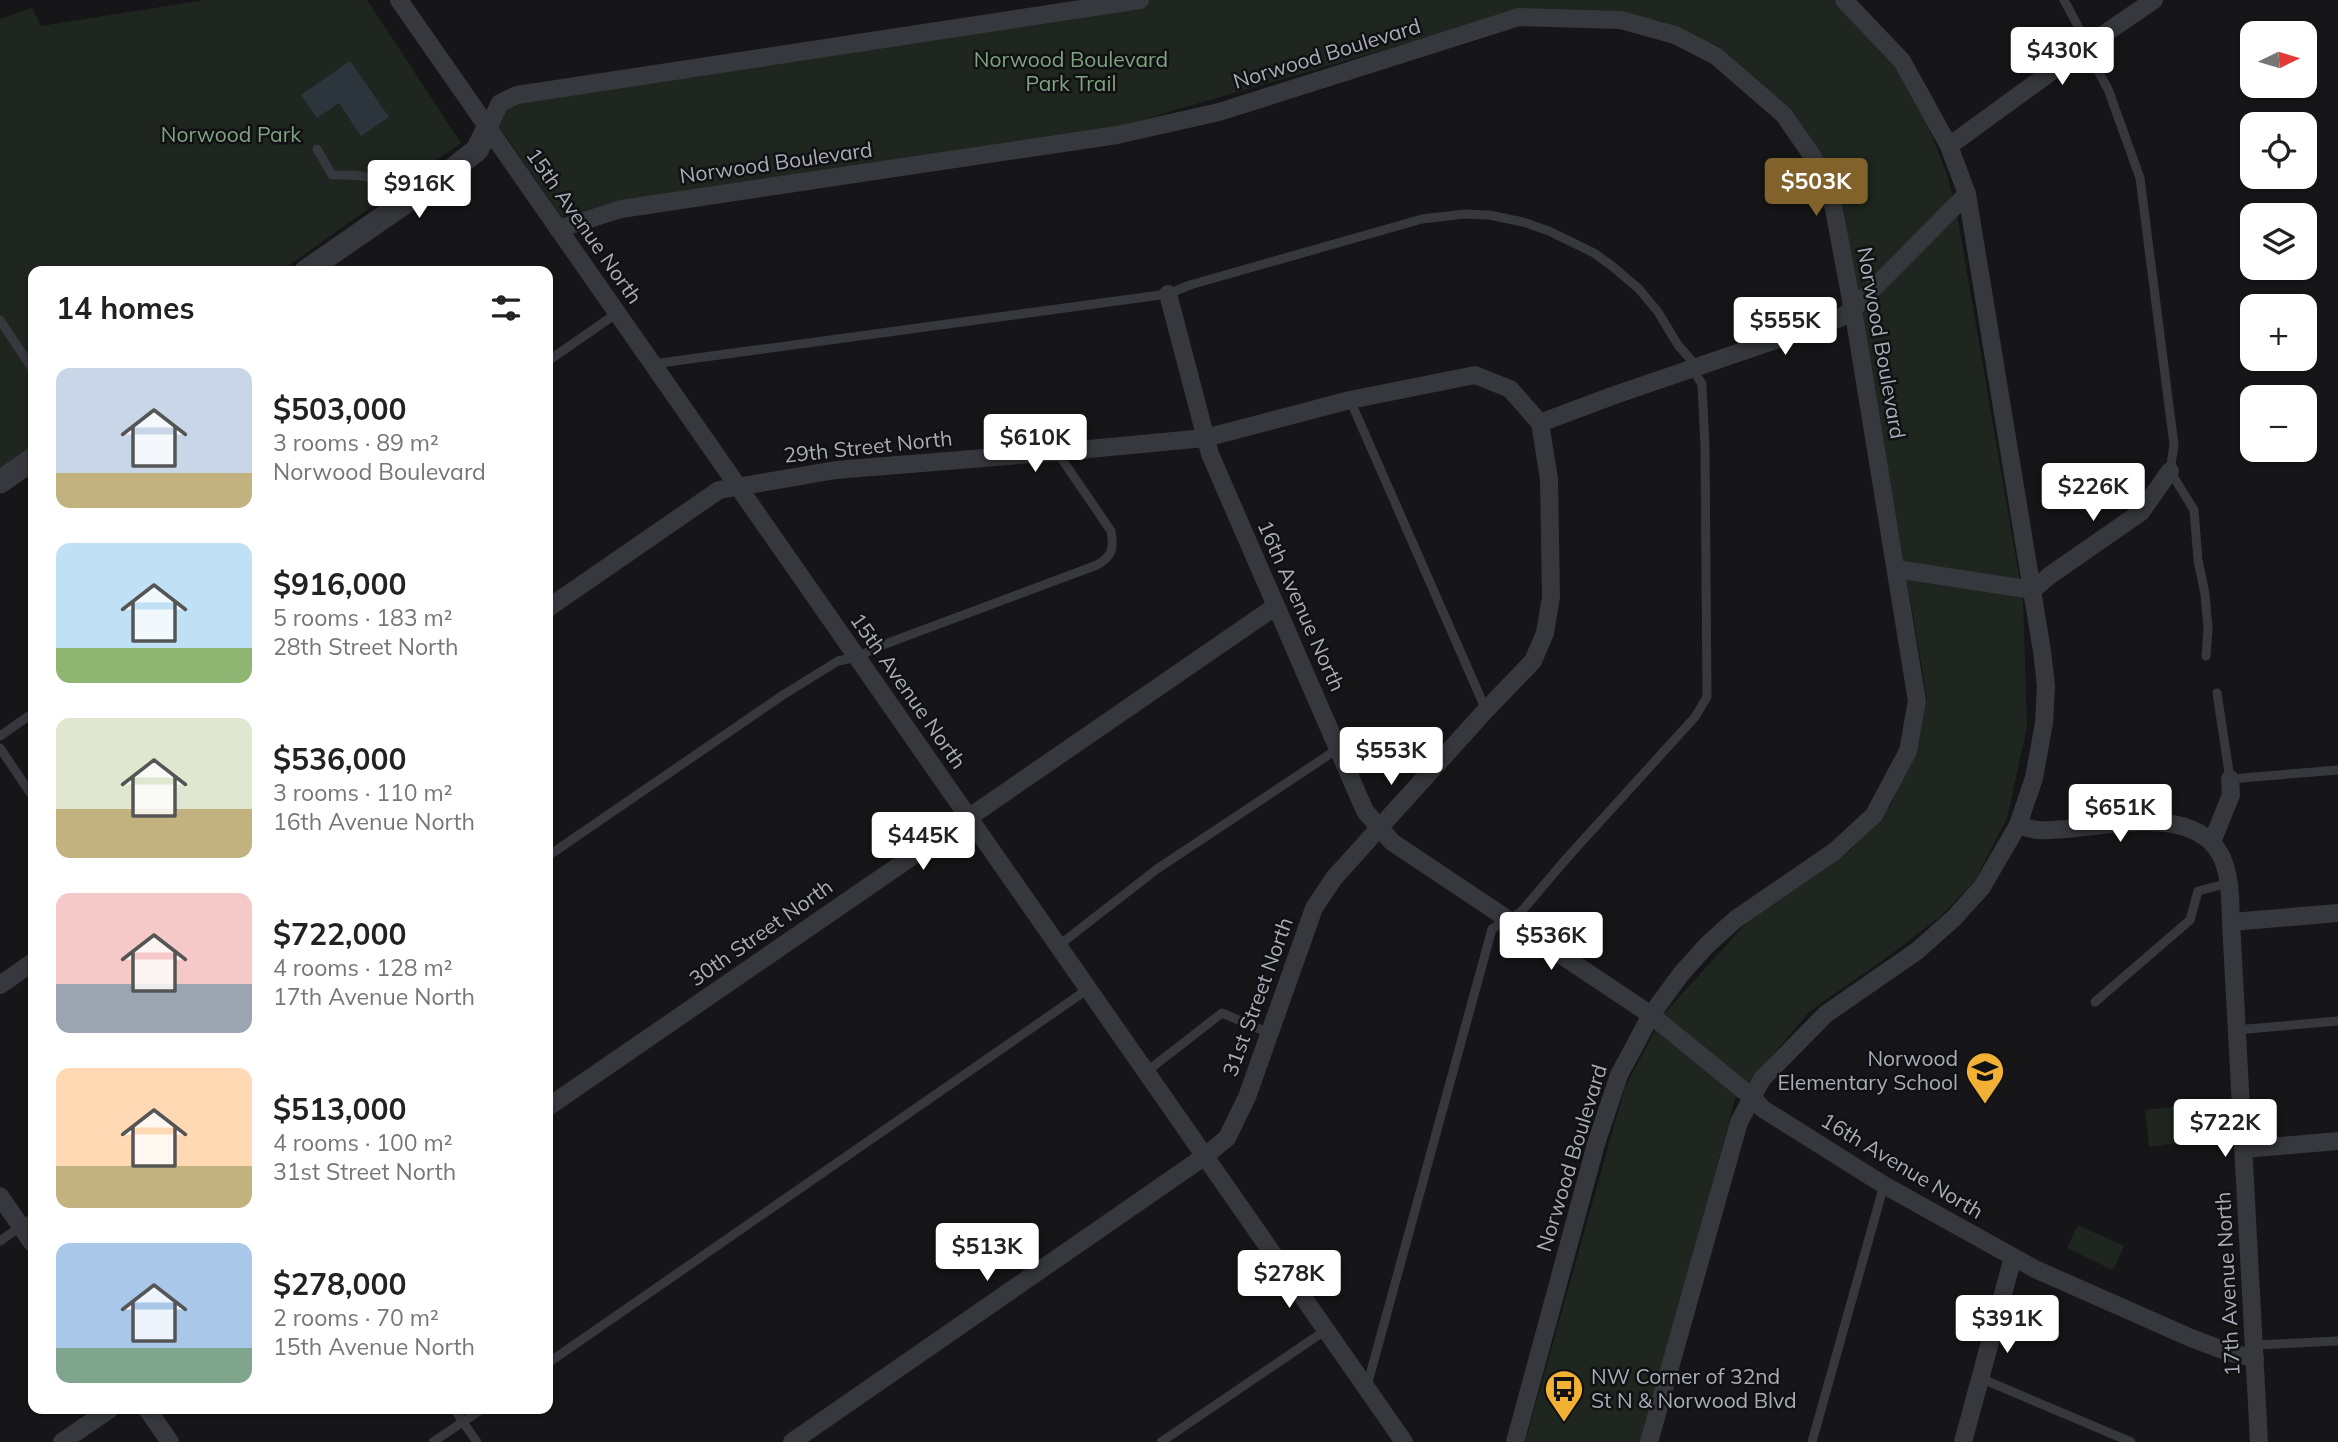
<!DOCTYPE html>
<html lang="en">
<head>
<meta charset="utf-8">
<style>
  :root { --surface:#fff; --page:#f2f2f2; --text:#222; --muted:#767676; --accent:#80622a }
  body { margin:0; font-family:Mulish,sans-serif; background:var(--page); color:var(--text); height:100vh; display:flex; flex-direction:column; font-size:26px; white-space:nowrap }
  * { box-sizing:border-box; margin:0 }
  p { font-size:23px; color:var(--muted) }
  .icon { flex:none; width:38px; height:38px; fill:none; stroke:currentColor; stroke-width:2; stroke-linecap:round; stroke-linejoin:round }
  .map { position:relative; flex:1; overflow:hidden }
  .details { position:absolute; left:28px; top:266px; width:525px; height:1148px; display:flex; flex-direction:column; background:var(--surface); border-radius:14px; box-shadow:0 2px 5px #0004 }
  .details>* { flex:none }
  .needle { width:46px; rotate:85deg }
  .buttons { position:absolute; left:2240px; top:21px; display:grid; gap:14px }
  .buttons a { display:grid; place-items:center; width:77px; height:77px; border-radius:14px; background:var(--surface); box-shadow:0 2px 5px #0004; font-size:35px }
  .price { position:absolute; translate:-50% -60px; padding:0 16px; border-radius:7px; background:#fff; color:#222; font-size:23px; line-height:46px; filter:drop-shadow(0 2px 4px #0008) }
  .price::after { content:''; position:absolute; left:50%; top:42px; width:21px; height:16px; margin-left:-10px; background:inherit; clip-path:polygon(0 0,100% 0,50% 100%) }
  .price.selected { background:var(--accent); color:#fff }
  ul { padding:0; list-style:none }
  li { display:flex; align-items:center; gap:21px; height:175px; padding:0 28px }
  li span { display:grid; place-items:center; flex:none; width:196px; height:140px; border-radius:14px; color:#555 }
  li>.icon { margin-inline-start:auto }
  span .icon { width:84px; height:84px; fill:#fffc; stroke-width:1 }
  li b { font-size:30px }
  h2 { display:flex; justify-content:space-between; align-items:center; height:84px; padding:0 28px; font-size:30px }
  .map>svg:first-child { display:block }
  .green { fill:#1e261f }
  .water { fill:#2c353c }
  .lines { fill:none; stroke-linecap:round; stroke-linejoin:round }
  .service { stroke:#37383d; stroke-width:9 }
  .minor { stroke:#37383d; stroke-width:18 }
  .tertiary { stroke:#37383d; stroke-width:23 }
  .labels { text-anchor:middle; stroke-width:5; stroke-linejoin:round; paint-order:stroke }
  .street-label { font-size:21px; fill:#a8adb8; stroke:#111113 }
  .park-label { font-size:21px; fill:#7fa381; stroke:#111113 }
  .poi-label { font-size:21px; fill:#a8adb8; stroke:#111113; text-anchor:end }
</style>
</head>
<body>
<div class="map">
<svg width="2338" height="1442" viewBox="0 0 2338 1442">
  <rect width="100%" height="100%" fill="#161618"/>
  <g class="green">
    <polygon points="204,0 367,0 461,143 281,271 33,271 33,448 0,472 0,19 32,8 41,26"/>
    <polygon points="1140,0 1840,0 1902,61 1947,174 1958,220 2023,599 2027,728 2007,818 1975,881 1941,916 1882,961 1810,1011 1735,1099 1643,1442 1525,1442 1625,1087 1664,1014 1749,920 1851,850 1890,806 1917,747 1927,698 1842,200 1822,157 1792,110 1720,47 1662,21 1614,12 1507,14 1110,129 610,203 562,217 500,128 500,103"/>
    <polygon points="2207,1103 2211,1138 2149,1147 2145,1110"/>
    <polygon points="2078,1225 2124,1246 2113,1270 2067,1248"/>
  </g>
  <polygon class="water" points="350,61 389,117 361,136 339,103 317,118 301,95"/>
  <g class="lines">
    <g class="service">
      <polyline points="2064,0 2088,45 2092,60 2108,89 2140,178 2174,445 2170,471 2194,510 2198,560 2205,594 2208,629 2206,656"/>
      <path d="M317 149 332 175C371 175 375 173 395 208"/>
      <polyline points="0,320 33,370"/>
      <polyline points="548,361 617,313"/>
      <polyline points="653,364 1168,294 1190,285 1422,219 1464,214 1489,215 1523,222 1549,231 1594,253 1612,266 1639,289 1658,312 1678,345 1691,360 1692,368 1702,384 1705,448 1707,697 1695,717 1566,859 1521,912 1492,929 1367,1386"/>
      <polyline points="1350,400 1486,710"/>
      <polyline points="2217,693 2230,779 2338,770"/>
      <polyline points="0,736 33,713"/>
      <polyline points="0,748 33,797"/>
      <path d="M548 856 783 695 838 661 857 657 880 646 1097 565C1113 556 1114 548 1111 531L1057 452"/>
      <polyline points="1058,946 1157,869 1339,748"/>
      <polyline points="2095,1002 2190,920 2198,891 2229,883"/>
      <polyline points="2236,1030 2338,1021"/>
      <polyline points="1146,1072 1222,1013 1269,1033"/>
      <polyline points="0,1241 33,1218"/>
      <polyline points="2254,1345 2338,1341"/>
      <polyline points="548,1363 1088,989"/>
      <polyline points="1980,1378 2131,1442"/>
      <polyline points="454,1409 477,1442"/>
      <polyline points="433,1442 482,1409"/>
      <polyline points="1161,1442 1326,1330"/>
      <polyline points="1812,1442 1884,1185"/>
    </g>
    <g class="minor">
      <polyline points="399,0 1404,1442"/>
      <polyline points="488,128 500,103 517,95 1140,0"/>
      <polyline points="1949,146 2088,45 2154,0"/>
      <polyline points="558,229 621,209 1117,135 1219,112 1519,17 1621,20 1675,35 1716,56 1784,115 1813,157 1833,204 1856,327 1917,701 1908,751 1874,815 1835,851 1736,919 1707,945 1681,974 1651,1015 1619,1075 1596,1144 1515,1442"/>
      <polyline points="1168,294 1210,454 1365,811 1392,842 1651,1015 1753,1098 1763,1109 1884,1185 2035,1269 2191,1338 2231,1353 2255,1358"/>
      <polyline points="1540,423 1612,396 1840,318 1853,309 1967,194"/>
      <polyline points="1896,569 2033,590 2049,576 2141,512 2170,471"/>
      <polyline points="548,608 719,490 836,470 1057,452 1205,438 1350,400 1475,375 1510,389 1540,423"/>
      <path d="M2018 825C2025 827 2032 830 2039 830 2047 831 2057 829 2066 829 2111 825 2194 806 2220 854 2231 874 2230 900 2231 922L2259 1442"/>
      <polyline points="2212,842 2231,795 2230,779"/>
      <polyline points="2231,922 2338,913"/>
      <polyline points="0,985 33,962"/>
      <polyline points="548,1107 1276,606"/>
      <polyline points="2244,1149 2338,1141"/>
      <polyline points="0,1196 33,1244"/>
      <polyline points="147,1409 170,1442"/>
      <polyline points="62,1442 110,1409"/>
      <polyline points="792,1442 1205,1156 1227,1138 1247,1097 1314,908 1334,878 1486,710 1533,661 1545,633 1551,597 1549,479 1540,423"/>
      <polyline points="1649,1442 1739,1122 1762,1079 1826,1014 1917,951 1954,918 1982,887 2018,825 2034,778 2044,723 2046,686 2042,651 1967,194 1949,146 1902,61 1844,0"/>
      <polyline points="1963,1442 2013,1257"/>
    </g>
    <g class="tertiary">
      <polyline points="306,271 449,172 477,150 488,128"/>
      <polyline points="0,482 33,459"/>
    </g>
  </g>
  <defs>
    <g id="school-pin" transform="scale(2.0125)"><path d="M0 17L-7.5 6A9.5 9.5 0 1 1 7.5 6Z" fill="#f2b134" stroke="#111113"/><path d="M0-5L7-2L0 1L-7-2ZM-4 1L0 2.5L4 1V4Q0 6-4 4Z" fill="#111"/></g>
    <g id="bus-pin" transform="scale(2.0125)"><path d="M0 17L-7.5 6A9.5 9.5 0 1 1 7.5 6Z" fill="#f2b134" stroke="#111113"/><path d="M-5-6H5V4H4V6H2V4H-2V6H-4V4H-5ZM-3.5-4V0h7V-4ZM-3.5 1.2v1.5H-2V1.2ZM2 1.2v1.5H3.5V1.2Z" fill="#111"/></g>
  </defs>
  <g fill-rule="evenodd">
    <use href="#school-pin" x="1985" y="1071"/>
    <use href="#bus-pin" x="1564" y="1389"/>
  </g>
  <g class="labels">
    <g class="street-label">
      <text transform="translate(1327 54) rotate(-17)" y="7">Norwood Boulevard</text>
      <text transform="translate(776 163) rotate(-8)" y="7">Norwood Boulevard</text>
      <text transform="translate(584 226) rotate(55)" y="7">15th Avenue North</text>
      <text transform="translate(1881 343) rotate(80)" y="7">Norwood Boulevard</text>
      <text transform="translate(868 447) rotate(-6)" y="7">29th Street North</text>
      <text transform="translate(1301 606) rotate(66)" y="7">16th Avenue North</text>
      <text transform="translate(908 691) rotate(55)" y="7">15th Avenue North</text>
      <text transform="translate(761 933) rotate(-35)" y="7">30th Street North</text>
      <text transform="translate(1258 997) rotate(-70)" y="7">31st Street North</text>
      <text transform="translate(1572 1158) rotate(-73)" y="7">Norwood Boulevard</text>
      <text transform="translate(1902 1166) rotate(31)" y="7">16th Avenue North</text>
      <text transform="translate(2228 1284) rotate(-93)" y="7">17th Avenue North</text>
    </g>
    <g class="park-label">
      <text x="1071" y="67">Norwood Boulevard<tspan x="1071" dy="24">Park Trail</tspan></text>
      <text x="231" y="142">Norwood Park</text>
    </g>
    <g class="poi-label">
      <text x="1958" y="1066">Norwood<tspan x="1958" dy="24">Elementary School</tspan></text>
      <text x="1591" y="1384" text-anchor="start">NW Corner of 32nd<tspan x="1591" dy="24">St N &amp; Norwood Blvd</tspan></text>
    </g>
  </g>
</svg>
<div class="buttons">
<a><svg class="needle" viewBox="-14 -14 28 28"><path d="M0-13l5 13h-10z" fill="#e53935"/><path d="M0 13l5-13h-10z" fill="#767676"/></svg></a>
<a><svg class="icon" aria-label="locate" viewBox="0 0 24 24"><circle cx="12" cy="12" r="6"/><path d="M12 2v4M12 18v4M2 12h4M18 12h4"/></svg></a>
<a><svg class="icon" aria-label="layers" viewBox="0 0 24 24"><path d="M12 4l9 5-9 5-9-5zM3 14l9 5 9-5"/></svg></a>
<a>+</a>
<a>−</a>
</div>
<b class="price" style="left:2062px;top:87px">$430K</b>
<b class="price selected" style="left:1816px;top:218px">$503K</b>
<b class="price" style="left:419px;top:220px">$916K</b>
<b class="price" style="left:1785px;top:357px">$555K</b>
<b class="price" style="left:1035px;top:474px">$610K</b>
<b class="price" style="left:2093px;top:523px">$226K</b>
<b class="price" style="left:1391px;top:787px">$553K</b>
<b class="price" style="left:2120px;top:844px">$651K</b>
<b class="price" style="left:923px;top:872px">$445K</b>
<b class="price" style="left:1551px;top:972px">$536K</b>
<b class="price" style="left:2225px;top:1159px">$722K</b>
<b class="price" style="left:987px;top:1283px">$513K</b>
<b class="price" style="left:1289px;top:1310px">$278K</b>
<b class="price" style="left:2007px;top:1355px">$391K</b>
<section class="details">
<h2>14 homes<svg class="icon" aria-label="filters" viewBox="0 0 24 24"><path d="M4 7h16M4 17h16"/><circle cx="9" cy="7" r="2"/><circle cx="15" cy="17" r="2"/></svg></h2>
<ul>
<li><span style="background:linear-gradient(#c9d6e8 75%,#c2b280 0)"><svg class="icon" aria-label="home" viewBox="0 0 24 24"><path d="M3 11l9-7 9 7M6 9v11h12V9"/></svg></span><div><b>$503,000</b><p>3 rooms · 89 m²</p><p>Norwood Boulevard</p></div></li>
<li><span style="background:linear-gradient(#bfe0f5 75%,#8fb573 0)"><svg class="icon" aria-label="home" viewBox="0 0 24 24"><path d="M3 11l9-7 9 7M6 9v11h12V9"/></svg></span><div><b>$916,000</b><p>5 rooms · 183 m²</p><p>28th Street North</p></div></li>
<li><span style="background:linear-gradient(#dfe7d0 65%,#c2b280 0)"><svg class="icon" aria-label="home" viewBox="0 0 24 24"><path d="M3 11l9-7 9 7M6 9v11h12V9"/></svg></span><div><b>$536,000</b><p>3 rooms · 110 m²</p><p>16th Avenue North</p></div></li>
<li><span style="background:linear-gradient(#f6c9c9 65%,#9aa5b1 0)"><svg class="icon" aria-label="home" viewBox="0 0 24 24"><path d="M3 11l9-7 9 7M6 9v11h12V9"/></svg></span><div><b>$722,000</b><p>4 rooms · 128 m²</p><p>17th Avenue North</p></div></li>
<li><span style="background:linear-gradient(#ffd9b3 70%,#c2b280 0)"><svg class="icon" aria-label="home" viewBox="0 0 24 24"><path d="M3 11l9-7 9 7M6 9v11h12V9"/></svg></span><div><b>$513,000</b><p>4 rooms · 100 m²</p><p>31st Street North</p></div></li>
<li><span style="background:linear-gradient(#a9c7e8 75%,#7fa58c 0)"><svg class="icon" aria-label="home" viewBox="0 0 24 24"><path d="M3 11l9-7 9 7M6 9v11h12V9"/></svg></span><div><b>$278,000</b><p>2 rooms · 70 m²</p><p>15th Avenue North</p></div></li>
</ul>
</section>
</div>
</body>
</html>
